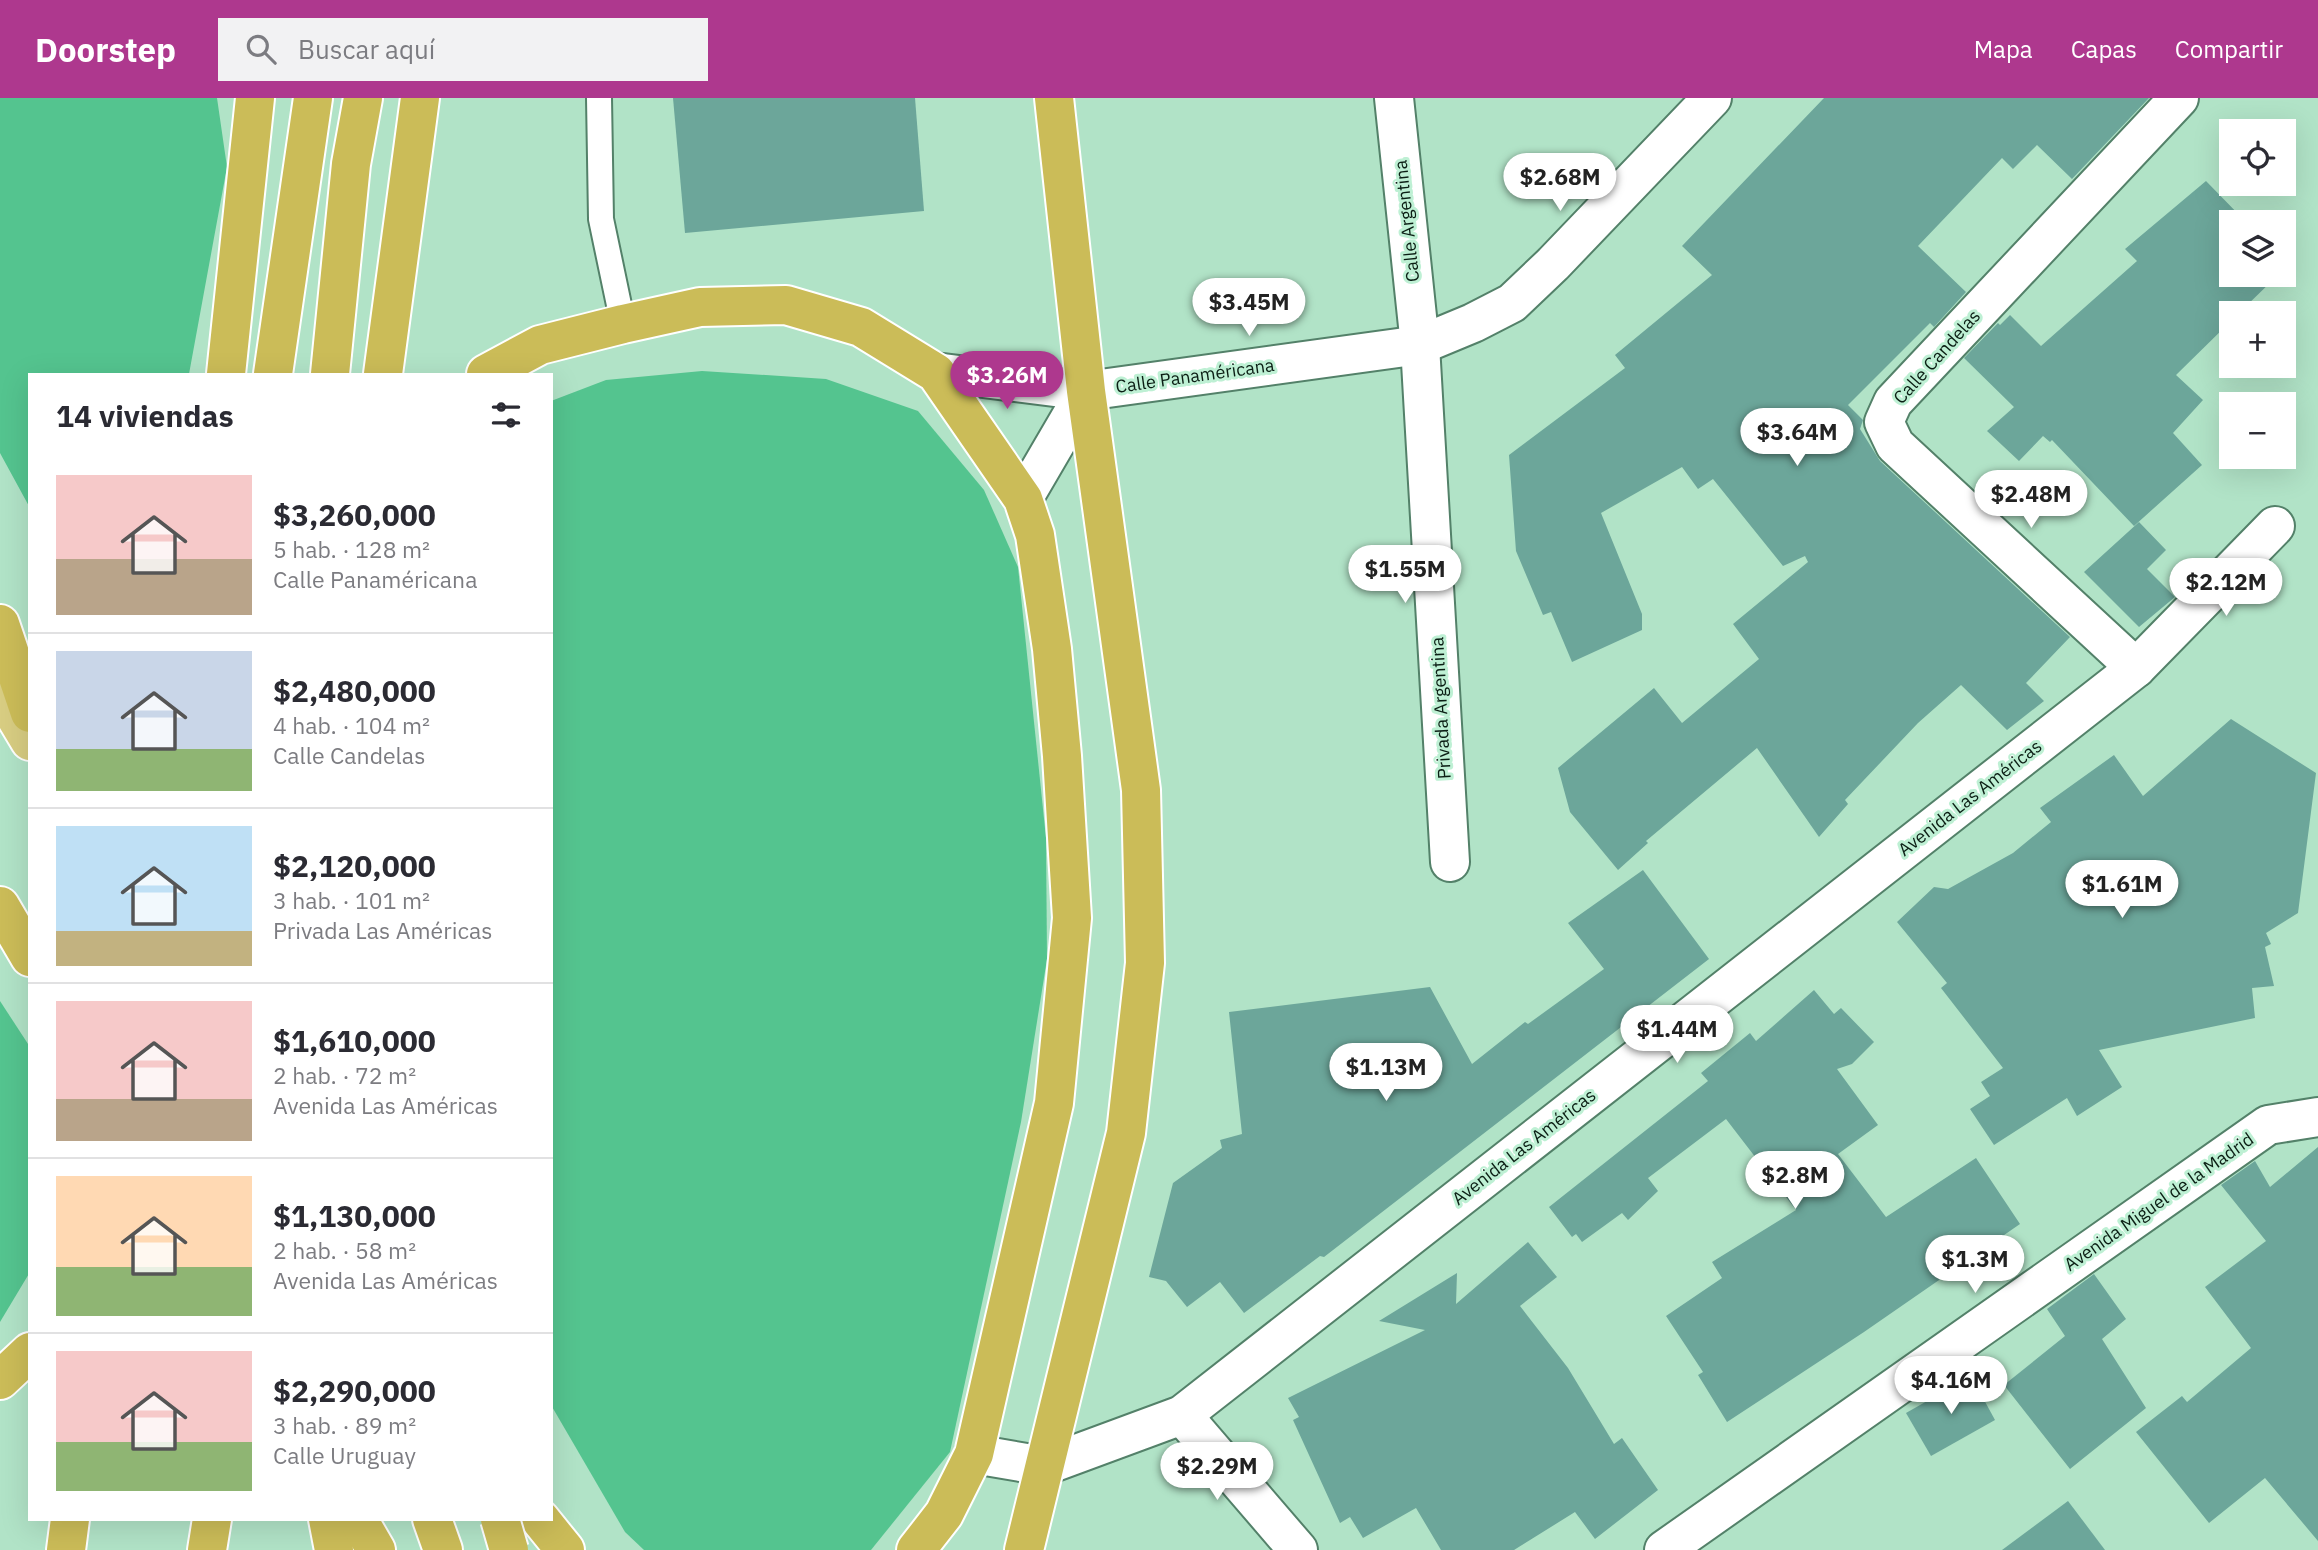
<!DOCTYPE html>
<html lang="es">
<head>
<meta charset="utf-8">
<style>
  :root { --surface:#fff; --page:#f2f2f3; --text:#2b2b33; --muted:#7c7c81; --line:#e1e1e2; --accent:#ae388e }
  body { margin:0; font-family:"IBM Plex Sans",sans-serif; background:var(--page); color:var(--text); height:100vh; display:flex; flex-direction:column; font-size:26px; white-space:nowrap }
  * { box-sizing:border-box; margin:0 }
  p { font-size:23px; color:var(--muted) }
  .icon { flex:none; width:38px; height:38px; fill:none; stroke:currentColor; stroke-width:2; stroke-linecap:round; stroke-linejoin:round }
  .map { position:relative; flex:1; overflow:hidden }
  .details { position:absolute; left:28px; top:275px; width:525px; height:1148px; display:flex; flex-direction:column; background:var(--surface); border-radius:0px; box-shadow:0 7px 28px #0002 }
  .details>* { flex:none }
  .buttons { position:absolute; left:2219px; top:21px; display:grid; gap:14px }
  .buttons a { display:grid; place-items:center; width:77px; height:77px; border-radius:0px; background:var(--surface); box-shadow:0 7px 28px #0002; font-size:35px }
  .price { position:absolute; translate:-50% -60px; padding:0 16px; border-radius:24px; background:#fff; color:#222; font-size:23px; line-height:46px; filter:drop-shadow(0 2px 4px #0008) }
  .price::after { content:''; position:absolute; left:50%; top:42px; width:21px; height:16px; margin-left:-10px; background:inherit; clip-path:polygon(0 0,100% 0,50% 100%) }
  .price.current { background:var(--accent); color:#fff }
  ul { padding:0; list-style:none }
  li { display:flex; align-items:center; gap:21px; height:175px; padding:0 28px }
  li+li { border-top:2px solid var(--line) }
  li span { display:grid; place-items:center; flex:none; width:196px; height:140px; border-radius:0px; color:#555 }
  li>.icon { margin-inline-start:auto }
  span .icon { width:84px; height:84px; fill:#fffc; stroke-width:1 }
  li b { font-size:30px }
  h2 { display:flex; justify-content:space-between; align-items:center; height:84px; padding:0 28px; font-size:30px }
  header { display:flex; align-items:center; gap:42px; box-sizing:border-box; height:98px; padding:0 35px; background:var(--accent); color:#fff }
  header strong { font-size:33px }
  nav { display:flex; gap:38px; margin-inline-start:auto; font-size:24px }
  .search { width:490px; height:63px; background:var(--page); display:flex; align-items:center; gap:18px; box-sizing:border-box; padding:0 24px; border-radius:0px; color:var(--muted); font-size:26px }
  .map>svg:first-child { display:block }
  .green { fill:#54c48f }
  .building { fill:#6ca69a }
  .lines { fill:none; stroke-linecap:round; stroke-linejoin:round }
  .service-casing { stroke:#538169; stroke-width:28 }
  .minor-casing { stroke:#538169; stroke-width:42 }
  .secondary-casing { stroke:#538169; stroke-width:42 }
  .primary-casing { stroke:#fff; stroke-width:42 }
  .trunk-casing { stroke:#fff; stroke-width:42 }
  .service { stroke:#fff; stroke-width:24 }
  .minor { stroke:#fff; stroke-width:38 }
  .secondary { stroke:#fff; stroke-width:38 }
  .primary { stroke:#d8cd82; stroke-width:38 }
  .trunk { stroke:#cbbc58; stroke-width:38 }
  .trunk-bridge-casing { stroke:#fff; stroke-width:42; stroke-linecap:butt }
  .trunk-bridge { stroke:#cbbc58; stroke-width:38 }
  .labels { text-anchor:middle; stroke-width:6; stroke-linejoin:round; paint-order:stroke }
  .street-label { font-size:18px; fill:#0b1e14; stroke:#bef0d4 }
</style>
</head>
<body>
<header>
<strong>Doorstep</strong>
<div class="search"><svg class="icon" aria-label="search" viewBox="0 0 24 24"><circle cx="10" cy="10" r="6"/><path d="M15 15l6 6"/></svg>Buscar aquí</div>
<nav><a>Mapa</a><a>Capas</a><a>Compartir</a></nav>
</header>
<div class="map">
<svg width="2318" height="1452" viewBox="0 0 2318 1452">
  <rect width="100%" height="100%" fill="#b1e3c7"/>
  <g class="green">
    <polygon points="0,0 217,0 227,69 189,276 30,276 30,410 0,355"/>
    <polygon points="702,273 826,281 918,313 984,392 1018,469 1046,740 1047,861 1021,1024 950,1354 871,1452 644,1452 625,1434 551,1307 551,303 606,282"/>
    <polygon points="0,903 30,949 30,1174 0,1224"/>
  </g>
  <g class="building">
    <polygon points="673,0 915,0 924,113 685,135"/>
    <polygon points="1824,0 2149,0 2072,81 2037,47 2013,71 2002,60 1918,148 1966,194 1934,229 1930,225 1848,307 1863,322 1860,331 1880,363 2070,539 2026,585 2044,603 2007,632 1961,587 1918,625 1845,702 1848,706 1819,739 1757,650 1646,743 1648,745 1618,772 1570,714 1558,670 1654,590 1682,625 1759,561 1733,526 1808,464 1805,458 1783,468 1713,381 1698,391 1682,369 1601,415 1642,516 1642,532 1572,564 1551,514 1543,517 1516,453 1509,357 1625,270 1615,257 1712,177 1682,148"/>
    <polygon points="2206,83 2246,124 2231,124 2231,177 2278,177 2239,215 2231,215 2231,223 2176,277 2203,302 2173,335 2202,367 2134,428 2052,342 2050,344 2043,338 2019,363 1987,333 2014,309 1964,260 1998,225 2000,227 2010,217 2041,248 2137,163 2125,151"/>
    <polygon points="2139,424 2166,452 2147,471 2175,499 2139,529 2084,474"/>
    <polygon points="2231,621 2316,675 2298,815 2266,835 2271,846 2265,849 2274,888 2252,890 2255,920 2099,952 2122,989 2077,1018 2067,1000 1994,1047 1970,1011 1990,998 1981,984 2003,970 1941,890 1947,885 1897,824 1934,789 1948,791 2013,755 2051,724 2040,710 2114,657 2143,698"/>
    <polygon points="1643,772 1709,861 1324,1159 1320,1158 1244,1215 1220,1184 1187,1209 1166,1183 1149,1179 1173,1085 1222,1050 1220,1042 1242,1036 1229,914 1430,889 1472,966 1525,924 1528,926 1604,871 1568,825"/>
    <polygon points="1814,892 1834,916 1841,910 1874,944 1852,966 1837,971 1878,1027 1838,1056 1886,1119 1976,1060 2020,1126 1864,1234 1727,1324 1698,1277 1703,1274 1666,1218 1722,1180 1712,1164 1796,1112 1726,1021 1648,1080 1658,1093 1628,1122 1622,1115 1582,1144 1576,1136 1572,1139 1549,1109 1708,983 1701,975 1750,935 1756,943"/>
    <polygon points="2318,1049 2318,1443 2265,1380 2209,1425 2136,1334 2182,1298 2187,1304 2251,1250 2205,1189 2266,1143 2221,1087 2255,1063 2270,1089"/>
    <polygon points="1528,1144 1557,1179 1520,1208 1568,1270 1614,1346 1622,1340 1658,1392 1595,1441 1575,1414 1514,1452 1441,1452 1416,1410 1363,1440 1350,1419 1340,1425 1293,1322 1299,1319 1288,1300 1425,1232 1379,1223 1457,1175 1456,1206"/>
    <polygon points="2094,1176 2126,1221 2102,1241 2146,1310 2070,1371 2004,1287 2065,1238 2047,1211"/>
    <polygon points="1971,1278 1995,1322 1931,1358 1906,1315"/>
    <polygon points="2068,1403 2105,1452 2002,1452"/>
  </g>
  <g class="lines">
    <g class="service-casing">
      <polyline id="service" points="599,0 601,121 623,226"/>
    </g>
    <g class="minor-casing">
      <g id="minor">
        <polyline points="1394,0 1420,247 1450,764"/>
        <polyline points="2136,570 1895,347 1884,324 1893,304 2179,0"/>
        <polyline points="1182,1317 1298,1452"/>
        <polyline points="974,1356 1044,1368 1182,1317 2136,570 2275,428"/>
        <polyline points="1664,1452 2268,1027 2318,1019"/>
      </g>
    </g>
    <g class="secondary-casing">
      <g id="secondary">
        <polyline points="935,274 1086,293 1420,247 1473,225 1512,205 1553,166 1712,0"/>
        <polyline points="1023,401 1086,293"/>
      </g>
    </g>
    <g class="primary-casing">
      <polyline id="primary" points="0,593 30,643"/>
    </g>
    <g class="trunk-casing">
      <g id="trunk">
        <polyline points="226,276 255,0"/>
        <polyline points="273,276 313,0"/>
        <polyline points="330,276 351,66 363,0"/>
        <polyline points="383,276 420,0"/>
        <polyline points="486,276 540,247 623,226 700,209 786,207 861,229 936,275 1023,401 1035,437 1052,551 1062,658 1072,820 1054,1005 974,1356 944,1416 916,1452"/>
        <polyline points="0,526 30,615"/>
        <polyline points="0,808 30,859"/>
        <polyline points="0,1282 30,1254"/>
        <polyline points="328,1421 334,1452"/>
        <polyline points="358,1421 376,1452"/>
        <polyline points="432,1421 443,1452"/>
        <polyline points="540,1421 565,1452"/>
        <polyline points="66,1452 70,1421"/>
        <polyline points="207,1452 212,1421"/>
        <polyline points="1024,1452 1126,1035 1145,865 1141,692 1086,293 1054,0"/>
      </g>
    </g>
    <use href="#service" class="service"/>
    <use href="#minor" class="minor"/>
    <use href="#secondary" class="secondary"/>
    <use href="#primary" class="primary"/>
    <use href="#trunk" class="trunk"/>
    <g class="trunk-bridge-casing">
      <polyline id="trunk-bridge" points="500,1421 509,1452"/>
    </g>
    <use href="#trunk-bridge" class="trunk-bridge"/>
  </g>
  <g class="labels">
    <g class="street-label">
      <text transform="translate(1407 123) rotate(-96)" y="6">Calle Argentina</text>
      <text transform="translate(1937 259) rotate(-48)" y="6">Calle Candelas</text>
      <text transform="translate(1195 278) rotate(-8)" y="6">Calle Panaméricana</text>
      <text transform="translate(1441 610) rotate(-93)" y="6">Privada Argentina</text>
      <text transform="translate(1970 700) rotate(-38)" y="6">Avenida Las Américas</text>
      <text transform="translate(1524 1049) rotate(-38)" y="6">Avenida Las Américas</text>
      <text transform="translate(2159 1104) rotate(-35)" y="6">Avenida Miguel de la Madrid</text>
    </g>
  </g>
</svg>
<div class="buttons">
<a><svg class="icon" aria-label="locate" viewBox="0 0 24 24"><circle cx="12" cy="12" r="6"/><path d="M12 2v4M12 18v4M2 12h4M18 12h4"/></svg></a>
<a><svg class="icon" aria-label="layers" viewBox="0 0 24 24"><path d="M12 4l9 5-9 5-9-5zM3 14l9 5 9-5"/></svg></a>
<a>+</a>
<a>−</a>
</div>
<b class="price" style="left:1560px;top:115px">$2.68M</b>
<b class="price" style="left:1249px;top:240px">$3.45M</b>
<b class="price current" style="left:1007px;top:313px">$3.26M</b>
<b class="price" style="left:1797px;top:370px">$3.64M</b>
<b class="price" style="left:2031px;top:432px">$2.48M</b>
<b class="price" style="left:1405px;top:507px">$1.55M</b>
<b class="price" style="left:2226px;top:520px">$2.12M</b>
<b class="price" style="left:2122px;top:822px">$1.61M</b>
<b class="price" style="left:1677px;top:967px">$1.44M</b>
<b class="price" style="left:1386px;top:1005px">$1.13M</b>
<b class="price" style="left:1795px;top:1113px">$2.8M</b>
<b class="price" style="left:1975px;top:1197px">$1.3M</b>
<b class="price" style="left:1951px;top:1318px">$4.16M</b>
<b class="price" style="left:1217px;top:1404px">$2.29M</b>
<section class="details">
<h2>14 viviendas<svg class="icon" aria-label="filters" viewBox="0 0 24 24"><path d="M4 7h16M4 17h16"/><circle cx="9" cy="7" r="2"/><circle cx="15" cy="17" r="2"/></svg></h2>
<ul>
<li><span style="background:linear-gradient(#f6c9c9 60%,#b9a48a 0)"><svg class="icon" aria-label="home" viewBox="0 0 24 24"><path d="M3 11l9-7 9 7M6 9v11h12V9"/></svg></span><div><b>$3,260,000</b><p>5 hab. · 128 m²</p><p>Calle Panaméricana</p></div></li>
<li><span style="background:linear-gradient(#c9d6e8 70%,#8fb573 0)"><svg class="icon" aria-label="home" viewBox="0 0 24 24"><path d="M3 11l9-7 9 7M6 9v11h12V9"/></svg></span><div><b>$2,480,000</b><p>4 hab. · 104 m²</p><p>Calle Candelas</p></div></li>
<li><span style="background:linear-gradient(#bfe0f5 75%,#c2b280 0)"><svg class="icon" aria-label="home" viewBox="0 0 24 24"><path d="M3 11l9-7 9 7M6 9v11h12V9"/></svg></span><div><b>$2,120,000</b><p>3 hab. · 101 m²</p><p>Privada Las Américas</p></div></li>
<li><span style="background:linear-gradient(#f6c9c9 70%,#b9a48a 0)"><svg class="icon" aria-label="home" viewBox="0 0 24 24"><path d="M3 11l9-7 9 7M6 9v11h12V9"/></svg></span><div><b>$1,610,000</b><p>2 hab. · 72 m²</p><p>Avenida Las Américas</p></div></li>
<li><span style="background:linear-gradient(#ffd9b3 65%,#8fb573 0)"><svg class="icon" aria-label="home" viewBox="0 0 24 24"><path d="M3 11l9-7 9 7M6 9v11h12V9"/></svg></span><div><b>$1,130,000</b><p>2 hab. · 58 m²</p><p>Avenida Las Américas</p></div></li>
<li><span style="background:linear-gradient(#f6c9c9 65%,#8fb573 0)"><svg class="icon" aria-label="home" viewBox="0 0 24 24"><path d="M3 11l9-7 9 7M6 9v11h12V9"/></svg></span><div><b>$2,290,000</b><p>3 hab. · 89 m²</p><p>Calle Uruguay</p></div></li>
</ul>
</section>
</div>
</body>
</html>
